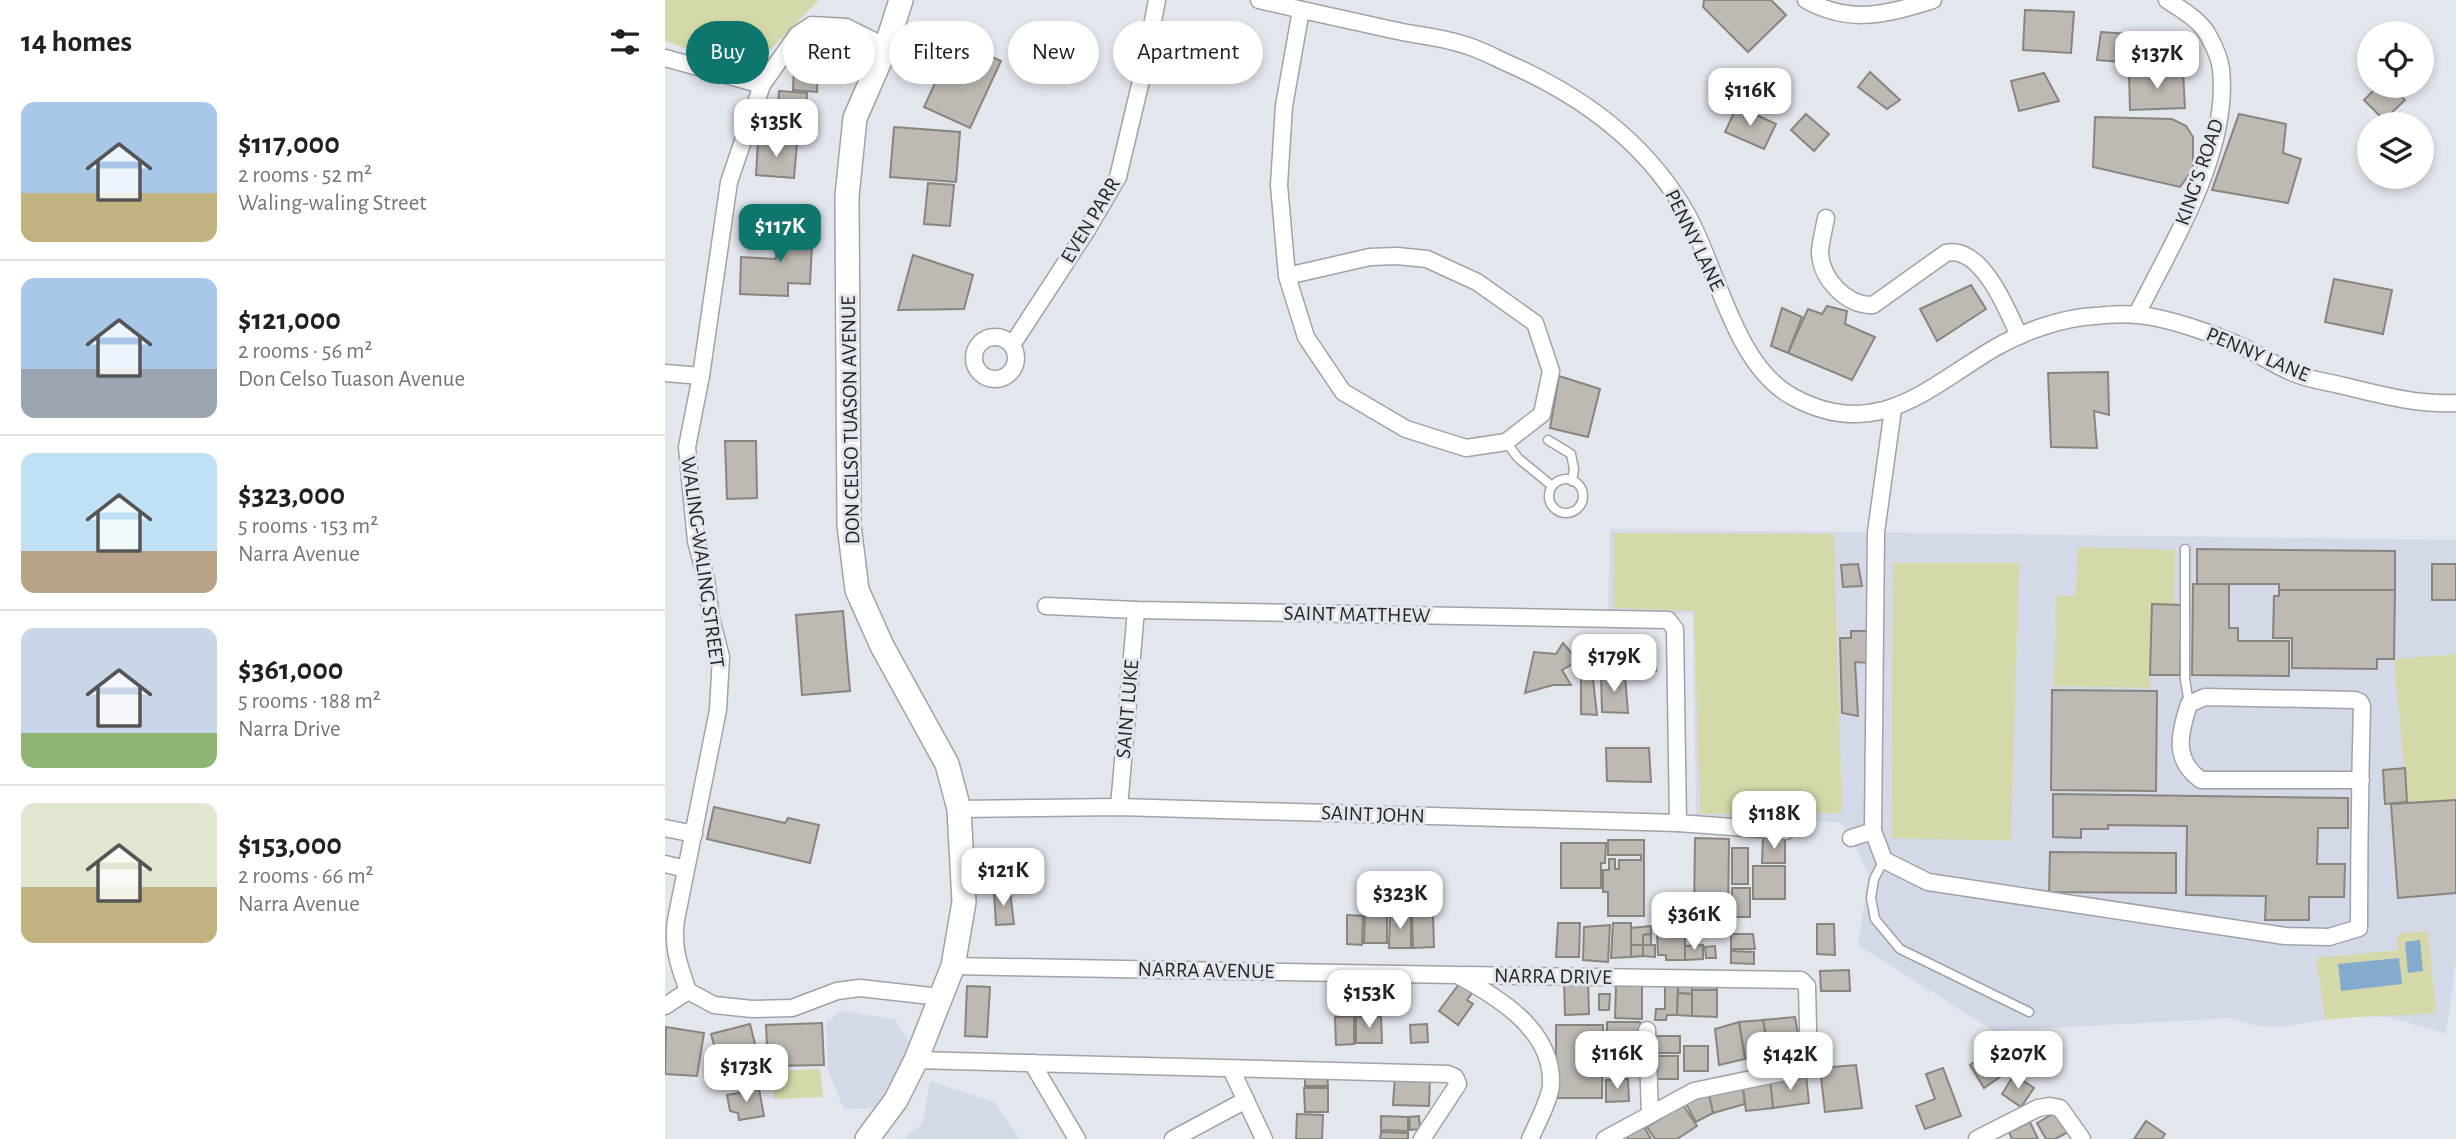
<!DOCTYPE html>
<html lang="en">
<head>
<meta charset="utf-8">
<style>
  :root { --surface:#fff; --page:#f6f6f6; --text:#202124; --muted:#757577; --line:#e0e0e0; --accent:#0f766e }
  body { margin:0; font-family:"Alegreya Sans",sans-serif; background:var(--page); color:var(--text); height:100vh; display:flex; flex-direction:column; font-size:26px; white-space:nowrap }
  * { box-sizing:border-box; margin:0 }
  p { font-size:23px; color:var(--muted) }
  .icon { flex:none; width:38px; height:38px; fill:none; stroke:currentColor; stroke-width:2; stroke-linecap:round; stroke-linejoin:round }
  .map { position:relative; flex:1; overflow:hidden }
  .details { display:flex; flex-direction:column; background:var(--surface); width:665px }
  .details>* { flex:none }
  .guide { position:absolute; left:21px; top:21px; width:665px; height:63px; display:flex; gap:14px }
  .controls { position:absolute; left:1692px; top:21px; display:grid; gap:14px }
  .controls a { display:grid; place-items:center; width:77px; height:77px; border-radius:50%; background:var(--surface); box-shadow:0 4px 10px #0003; font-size:35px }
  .price { position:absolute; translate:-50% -60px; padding:0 16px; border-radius:14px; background:#fff; color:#222; font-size:23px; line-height:46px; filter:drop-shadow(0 2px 4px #0008) }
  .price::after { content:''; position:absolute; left:50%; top:42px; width:21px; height:16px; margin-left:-10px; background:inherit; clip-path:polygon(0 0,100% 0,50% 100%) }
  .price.current { background:var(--accent); color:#fff }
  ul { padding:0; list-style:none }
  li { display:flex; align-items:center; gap:21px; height:175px; padding:0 21px }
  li+li { border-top:2px solid var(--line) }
  li span { display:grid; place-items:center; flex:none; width:196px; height:140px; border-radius:14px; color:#555 }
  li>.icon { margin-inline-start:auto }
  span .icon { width:84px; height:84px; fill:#fffc; stroke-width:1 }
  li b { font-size:30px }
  h2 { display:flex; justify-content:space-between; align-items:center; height:84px; padding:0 21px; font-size:30px }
  .chip { padding:0 24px; border-radius:32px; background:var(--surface); box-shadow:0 4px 10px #0003; font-size:24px; line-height:63px }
  .chip.current { background:var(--accent); color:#fff }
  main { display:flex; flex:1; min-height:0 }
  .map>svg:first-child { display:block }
  .built { fill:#d3d9e7 }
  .green { fill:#d5d9a9 }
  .water { fill:#84abcd }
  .building { fill:#bfb9b3; stroke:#89847e; stroke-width:2 }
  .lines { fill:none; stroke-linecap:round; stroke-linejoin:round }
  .lane-casing { stroke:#9fa2a9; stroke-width:11 }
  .street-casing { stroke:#9fa2a9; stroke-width:19 }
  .secondary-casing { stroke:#9fa2a9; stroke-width:26 }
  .lane { stroke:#fff; stroke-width:8 }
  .street { stroke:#fff; stroke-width:16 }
  .secondary { stroke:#fff; stroke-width:23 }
  .labels { text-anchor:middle; stroke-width:6; stroke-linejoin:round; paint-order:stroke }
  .street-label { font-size:21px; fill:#242527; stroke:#e2e6ed }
</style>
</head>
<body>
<main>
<section class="details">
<h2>14 homes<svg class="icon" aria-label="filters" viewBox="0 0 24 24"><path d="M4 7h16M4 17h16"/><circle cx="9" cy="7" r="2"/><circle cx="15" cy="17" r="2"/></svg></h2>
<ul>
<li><span style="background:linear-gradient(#a9c7e8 65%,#c2b280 0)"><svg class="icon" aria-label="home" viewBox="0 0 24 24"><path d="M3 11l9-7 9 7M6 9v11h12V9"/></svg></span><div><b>$117,000</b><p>2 rooms · 52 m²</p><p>Waling-waling Street</p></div></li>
<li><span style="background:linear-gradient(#a9c7e8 65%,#9aa5b1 0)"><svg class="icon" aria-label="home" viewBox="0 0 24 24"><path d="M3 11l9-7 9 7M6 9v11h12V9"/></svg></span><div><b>$121,000</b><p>2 rooms · 56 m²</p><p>Don Celso Tuason Avenue</p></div></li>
<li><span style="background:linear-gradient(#bfe0f5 70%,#b9a48a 0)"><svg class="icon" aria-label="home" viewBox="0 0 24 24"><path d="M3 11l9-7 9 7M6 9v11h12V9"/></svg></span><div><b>$323,000</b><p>5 rooms · 153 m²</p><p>Narra Avenue</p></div></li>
<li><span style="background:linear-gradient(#c9d6e8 75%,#8fb573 0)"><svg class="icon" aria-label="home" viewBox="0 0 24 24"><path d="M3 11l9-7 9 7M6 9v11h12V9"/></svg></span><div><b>$361,000</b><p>5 rooms · 188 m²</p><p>Narra Drive</p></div></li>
<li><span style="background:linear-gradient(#dfe7d0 60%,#c2b280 0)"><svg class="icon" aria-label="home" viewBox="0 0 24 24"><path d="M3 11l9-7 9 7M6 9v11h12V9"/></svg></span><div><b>$153,000</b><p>2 rooms · 66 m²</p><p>Narra Avenue</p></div></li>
</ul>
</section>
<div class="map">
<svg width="1791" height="1139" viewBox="0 0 1791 1139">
  <rect width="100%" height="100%" fill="#e2e6ed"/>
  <g class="built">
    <polygon points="945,529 1791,540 1791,961 1781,1034 1724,1017 1686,1016 1614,1027 1591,1026 1568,1018 1329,1031 1193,945 1204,875 1186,838 1176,822 1031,820 1028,614 943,614"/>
    <polygon points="176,1011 229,1019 247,1047 213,1108 179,1109 163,1071 161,1022"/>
    <polygon points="265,1081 329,1102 355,1139 238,1139 258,1123"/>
  </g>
  <g class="green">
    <polygon points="0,0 154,0 84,71 0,41"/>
    <polygon points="949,533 1169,534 1177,813 1035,814 1029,611 948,608"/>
    <polygon points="1413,547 1510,550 1509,604 1487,604 1485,688 1389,686 1391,595 1411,596"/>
    <polygon points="1228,563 1354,563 1346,841 1226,838"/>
    <polygon points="1791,654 1791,800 1742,803 1729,659"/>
    <path d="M1763 931 1771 1013C1734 1016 1697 1015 1660 1020L1651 958 1733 950 1732 934Z"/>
    <polygon points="155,1069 158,1097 109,1099 108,1071"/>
  </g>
  <g class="water">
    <polygon points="1755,940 1758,971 1743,973 1740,942"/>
    <polygon points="1734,958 1737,984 1676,991 1673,964"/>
  </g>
  <g class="building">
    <polygon points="1039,0 1106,0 1121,15 1083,52 1038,7"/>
    <polygon points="1360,10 1409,12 1406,53 1358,50"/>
    <polygon points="1436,32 1478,35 1471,63 1432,60"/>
    <polygon points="290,40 336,61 305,128 259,107"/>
    <polygon points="129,65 153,67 152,92 128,90"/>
    <polygon points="1205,72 1235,100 1222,109 1193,87"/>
    <polygon points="1518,72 1520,108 1465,110 1464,74"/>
    <polygon points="1379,73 1394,101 1354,111 1346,81"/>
    <polygon points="1713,86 1725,86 1740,100 1719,120 1699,100"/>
    <polygon points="114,91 142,93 140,139 111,138"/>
    <polygon points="1072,106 1111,124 1099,149 1060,132"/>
    <polygon points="1141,114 1164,134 1149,151 1126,130"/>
    <polygon points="1574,114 1621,124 1618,153 1636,159 1623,203 1547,190"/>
    <polygon points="1430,117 1507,119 1521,126 1528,137 1528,169 1515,187 1428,167"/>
    <polygon points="229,127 295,132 291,182 225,177"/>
    <polygon points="93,141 132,144 129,178 91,175"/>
    <polygon points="263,183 289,185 285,226 259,224"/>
    <polygon points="112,224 148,225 145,284 123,283 123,296 75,294 76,257 111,259"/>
    <polygon points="248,255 308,275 299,309 233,310"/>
    <polygon points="1669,279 1727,290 1718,334 1660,322"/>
    <polygon points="1306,285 1321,309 1272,341 1255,309"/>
    <polygon points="1162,306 1182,311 1180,324 1210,337 1187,380 1123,353 1143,309 1157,314"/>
    <polygon points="1117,308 1137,317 1123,353 1106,346"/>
    <polygon points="1443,372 1444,415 1429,411 1432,448 1386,447 1383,373"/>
    <polygon points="894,376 935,389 923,437 885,428"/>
    <polygon points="60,441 91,441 92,498 62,499"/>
    <polygon points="1532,549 1730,551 1730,590 1614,590 1614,584 1532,584"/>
    <polygon points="1193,564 1197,586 1178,587 1176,565"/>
    <rect x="1767" y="564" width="24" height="36"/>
    <polygon points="1528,584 1564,584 1564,628 1573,628 1573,641 1624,641 1624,676 1527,675"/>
    <polygon points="1614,590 1730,590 1729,659 1712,659 1712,669 1627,668 1627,638 1608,638 1609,596 1614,596"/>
    <polygon points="1487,604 1517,605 1515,675 1485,675"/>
    <polygon points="178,611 185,691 137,695 131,615"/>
    <polygon points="1186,631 1203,631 1204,663 1190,662 1193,716 1177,713 1175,638 1186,638"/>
    <polygon points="898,643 913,661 897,670 906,685 888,685 860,693 869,652 891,654"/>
    <polygon points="925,650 952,650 950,669 927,670"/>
    <polygon points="988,653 991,671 954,672 956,654"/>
    <polygon points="927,670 932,715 916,714 916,672"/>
    <polygon points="936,675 960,676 963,713 937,712"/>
    <polygon points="1387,690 1492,691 1491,791 1386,790"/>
    <polygon points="941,748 984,748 986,782 942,781"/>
    <polygon points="1740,768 1742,802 1720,804 1718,770"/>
    <polygon points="1388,794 1683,798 1683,828 1653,828 1652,864 1680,864 1679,897 1644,897 1644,920 1600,920 1601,896 1521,895 1522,826 1443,825 1443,829 1416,829 1416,838 1388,837"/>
    <polygon points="1791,800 1791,893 1733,898 1726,804"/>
    <polygon points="49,807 120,823 123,818 154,825 145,863 42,839"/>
    <polygon points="1030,838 1064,839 1063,917 1029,917"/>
    <polygon points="1098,838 1120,838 1120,863 1097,863"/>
    <polygon points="943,840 979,840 979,916 943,916 943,892 938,892 938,870 944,870 944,859 950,859 950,869 954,869 954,860 976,860 976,855 943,855"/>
    <polygon points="896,843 941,843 940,863 936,863 936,888 896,888"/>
    <rect x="1067" y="848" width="16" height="36"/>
    <polygon points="1385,852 1511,853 1511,893 1384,892"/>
    <rect x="1088" y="866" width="32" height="33"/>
    <rect x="1067" y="888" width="18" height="29"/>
    <polygon points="329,891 345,892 349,924 331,925"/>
    <polygon points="700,914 722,914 722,943 699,943"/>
    <polygon points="725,914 746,914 746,948 724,948"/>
    <polygon points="747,914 768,914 769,947 748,948"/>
    <polygon points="682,915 698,916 697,945 682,944"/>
    <polygon points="893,923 915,923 914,957 891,957"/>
    <polygon points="948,923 966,923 966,957 946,958"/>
    <polygon points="1152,924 1169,924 1170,955 1152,954"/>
    <polygon points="945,925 943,962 918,960 919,927"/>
    <polygon points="986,926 986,934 978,935 978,945 966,945 966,928"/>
    <polygon points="992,932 1020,932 1020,960 1001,960 1001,955 993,955"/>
    <polygon points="986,934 986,945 978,945 978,935"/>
    <polygon points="1066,934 1088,934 1090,949 1066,949"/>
    <polygon points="966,945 978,945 978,956 966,957"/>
    <polygon points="978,945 990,945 990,957 978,956"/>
    <polygon points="1038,945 1038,959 1020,960 1020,946"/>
    <polygon points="1050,946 1051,958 1041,958 1040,947"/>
    <polygon points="1066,951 1089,952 1089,964 1066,963"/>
    <polygon points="1184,970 1185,991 1156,991 1155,971"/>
    <polygon points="716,975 717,1014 697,1015 695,976"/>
    <polygon points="923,979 924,1014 900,1015 899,980"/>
    <polygon points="1013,979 1028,980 1027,994 1013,993"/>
    <polygon points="797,980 810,989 802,1000 808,1004 793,1025 774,1011"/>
    <polygon points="1028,980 1051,980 1052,990 1027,990"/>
    <polygon points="1000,983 1013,983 1012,1015 1002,1015 1001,1020 990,1020 991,1009 1000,1009"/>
    <polygon points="977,984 977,1019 950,1018 951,985"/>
    <polygon points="302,986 325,987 322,1037 300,1036"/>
    <polygon points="1027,990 1052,990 1052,1017 1027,1016"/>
    <polygon points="1013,993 1027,994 1027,1016 1012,1015"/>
    <polygon points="934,994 945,994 944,1010 934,1010"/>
    <polygon points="689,1016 689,1044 671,1045 670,1017"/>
    <polygon points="691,1017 716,1017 717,1043 691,1043"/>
    <polygon points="1130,1017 1136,1051 1104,1054 1098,1020"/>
    <polygon points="1098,1020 1104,1054 1080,1059 1074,1022"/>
    <rect x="942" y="1022" width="33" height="12"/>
    <polygon points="1074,1022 1080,1059 1054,1065 1050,1029"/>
    <polygon points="157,1023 159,1065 103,1066 101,1025"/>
    <polygon points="85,1024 96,1068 58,1077 46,1034"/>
    <polygon points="762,1024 763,1042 746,1043 745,1025"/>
    <polygon points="891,1025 938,1025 937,1098 891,1098"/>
    <polygon points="1,1027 39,1033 32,1076 0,1074"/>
    <rect x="986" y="1036" width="29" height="17"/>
    <polygon points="1344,1036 1361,1059 1319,1088 1305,1065"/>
    <rect x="943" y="1040" width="31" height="10"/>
    <rect x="1019" y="1046" width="24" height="25"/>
    <polygon points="942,1051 955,1051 955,1059 974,1058 974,1073 943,1074"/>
    <rect x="984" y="1056" width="29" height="23"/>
    <polygon points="1191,1065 1197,1108 1160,1112 1155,1068"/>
    <polygon points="1278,1068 1296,1116 1260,1129 1251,1106 1270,1099 1261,1074"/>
    <polygon points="662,1071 663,1086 640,1086 640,1072"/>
    <polygon points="730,1075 765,1076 764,1106 728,1105"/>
    <polygon points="1141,1075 1144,1103 1108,1108 1105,1080"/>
    <polygon points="1349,1075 1369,1088 1356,1107 1337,1094"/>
    <polygon points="963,1079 964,1101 941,1102 941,1080"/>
    <polygon points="1105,1080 1108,1108 1081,1111 1077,1083"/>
    <polygon points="1077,1083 1080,1104 1048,1113 1043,1090"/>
    <polygon points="639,1088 663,1088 663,1112 640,1112"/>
    <polygon points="94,1089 99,1116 74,1120 73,1113 65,1111 62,1095"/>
    <polygon points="1043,1090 1048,1113 1031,1122 1020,1102"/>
    <polygon points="1018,1105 1032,1126 1012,1139 990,1139 982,1127"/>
    <polygon points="1391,1112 1403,1132 1390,1139 1381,1139 1372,1123"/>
    <polygon points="632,1114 658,1115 657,1139 631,1139"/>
    <polygon points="716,1116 743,1117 743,1131 716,1130"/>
    <polygon points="754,1116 755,1129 745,1130 744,1117"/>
    <polygon points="1481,1121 1500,1134 1497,1139 1469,1139"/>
    <polygon points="1365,1122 1373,1139 1347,1139 1344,1132"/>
    <polygon points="978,1125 986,1139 963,1139 960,1134"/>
    <polygon points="716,1132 743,1133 743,1139 715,1139"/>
  </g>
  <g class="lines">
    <g class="lane-casing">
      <g id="lane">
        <polyline points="883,440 906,454 909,469 907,481"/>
        <polyline points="841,442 853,458 887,486"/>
        <circle cx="901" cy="496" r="17"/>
        <polyline points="1520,549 1520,679 1524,704"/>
        <polyline points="1219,860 1209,879 1206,898 1210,919 1235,949 1364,1012"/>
      </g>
    </g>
    <g class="street-casing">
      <g id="street">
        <path d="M594 0C640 11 687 21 733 31 756 36 781 38 803 46 816 50 829 57 842 63 916 95 983 144 1023 216 1053 271 1070 366 1128 397 1211 442 1261 389 1328 349 1357 332 1396 318 1429 316 1443 315 1458 313 1472 315 1502 317 1552 335 1580 348 1597 356 1613 367 1631 374 1646 380 1663 382 1679 386 1716 395 1753 405 1791 403"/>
        <path d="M1141 0C1186 25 1222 14 1268 0"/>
        <polyline points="0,58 97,85 132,35 147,25 181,27 221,47"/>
        <path d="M97 85 64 182 36 376 22 447 31 541 41 579 46 618 56 657 53 710 11 920C7 948 14 965 23 991L49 1005 87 1009 127 1008 172 991 195 988 275 997"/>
        <path d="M1161 218C1159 229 1156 241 1155 251 1155 278 1181 306 1208 305L1281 253C1316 244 1343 311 1354 336"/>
        <polyline points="622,276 705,257 732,256 762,259 812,282 870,323 886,371 877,414 841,442 801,448 741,429 678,392 641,337 622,276 614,185 619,106 636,10"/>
        <path d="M1472 314C1507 243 1565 152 1556 69 1555 59 1548 44 1543 35 1535 20 1516 9 1502 0"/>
        <circle cx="330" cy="358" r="21"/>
        <polyline points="347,345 422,230 453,177 479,68 492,0"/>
        <polyline points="0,373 36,376"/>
        <path d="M1228 409 1211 532 1208 831 1219 860 1263 882 1620 936 1664 937 1694 928C1694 854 1695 780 1697 706L1695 702 1690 700 1540 697 1524 704C1514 734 1508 760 1536 780H1696"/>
        <polyline points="381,606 471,610 1003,620 1010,629 1013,823"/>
        <polyline points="454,807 471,610"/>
        <polyline points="294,809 454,807 1013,823 1121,831"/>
        <polyline points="0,828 29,834"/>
        <polyline points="1186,838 1208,831"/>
        <polyline points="0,864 21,869"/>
        <path d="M288 966 792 975C833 997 888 1030 886 1084 886 1097 871 1126 865 1139"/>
        <polyline points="797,975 1136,980 1142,986 1144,1067 1029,1091 940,1139"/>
        <polyline points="0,1006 23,991"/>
        <polyline points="982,1030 985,1114"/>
        <polyline points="251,1060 783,1074 790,1077 793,1084 757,1139"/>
        <polyline points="367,1063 412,1139"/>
        <polyline points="566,1069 599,1139"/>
        <polyline points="508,1139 581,1100"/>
        <polyline points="1312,1139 1373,1108 1385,1106 1395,1108 1417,1139"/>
      </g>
    </g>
    <g class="secondary-casing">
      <polyline id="secondary" points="202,1139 231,1100 251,1060 288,966 299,902 294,809 282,764 217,646 192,590 184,525 182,196 190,118 221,47 236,0"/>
    </g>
    <use href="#lane" class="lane"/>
    <use href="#street" class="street"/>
    <use href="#secondary" class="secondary"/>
  </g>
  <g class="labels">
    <g class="street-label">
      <text transform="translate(1534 172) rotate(-71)" y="7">KING'S ROAD</text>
      <text transform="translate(425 220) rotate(-59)" y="7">EVEN PARR</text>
      <text transform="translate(1030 240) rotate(64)" y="7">PENNY LANE</text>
      <text transform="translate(1593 354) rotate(23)" y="7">PENNY LANE</text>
      <text transform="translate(185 420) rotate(-91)" y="7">DON CELSO TUASON AVENUE</text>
      <text transform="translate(38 562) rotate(82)" y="7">WALING-WALING STREET</text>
      <text transform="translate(692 614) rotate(1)" y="7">SAINT MATTHEW</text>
      <text transform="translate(462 709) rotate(-85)" y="7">SAINT LUKE</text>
      <text transform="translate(708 814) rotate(2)" y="7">SAINT JOHN</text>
      <text transform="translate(541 970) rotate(1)" y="7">NARRA AVENUE</text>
      <text transform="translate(888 976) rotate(1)" y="7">NARRA DRIVE</text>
    </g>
  </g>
</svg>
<div class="controls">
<a><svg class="icon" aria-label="locate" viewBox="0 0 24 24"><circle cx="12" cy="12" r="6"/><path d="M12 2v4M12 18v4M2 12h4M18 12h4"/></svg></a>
<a><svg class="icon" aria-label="layers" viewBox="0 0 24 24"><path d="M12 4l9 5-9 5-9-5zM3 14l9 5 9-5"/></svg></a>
</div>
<b class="price" style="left:1492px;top:91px">$137K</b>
<b class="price" style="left:1085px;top:128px">$116K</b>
<b class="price" style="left:111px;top:159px">$135K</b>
<b class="price current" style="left:115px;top:264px">$117K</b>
<b class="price" style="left:949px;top:694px">$179K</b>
<b class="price" style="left:1109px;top:851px">$118K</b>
<b class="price" style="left:338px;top:908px">$121K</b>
<b class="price" style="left:735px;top:931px">$323K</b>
<b class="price" style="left:1029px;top:952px">$361K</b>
<b class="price" style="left:704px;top:1030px">$153K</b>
<b class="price" style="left:952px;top:1091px">$116K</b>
<b class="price" style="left:1353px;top:1091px">$207K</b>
<b class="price" style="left:1125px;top:1092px">$142K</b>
<b class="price" style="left:81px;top:1104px">$173K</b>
<div class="guide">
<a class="chip current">Buy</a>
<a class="chip">Rent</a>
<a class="chip">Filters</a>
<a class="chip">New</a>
<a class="chip">Apartment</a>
</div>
</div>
</main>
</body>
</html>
